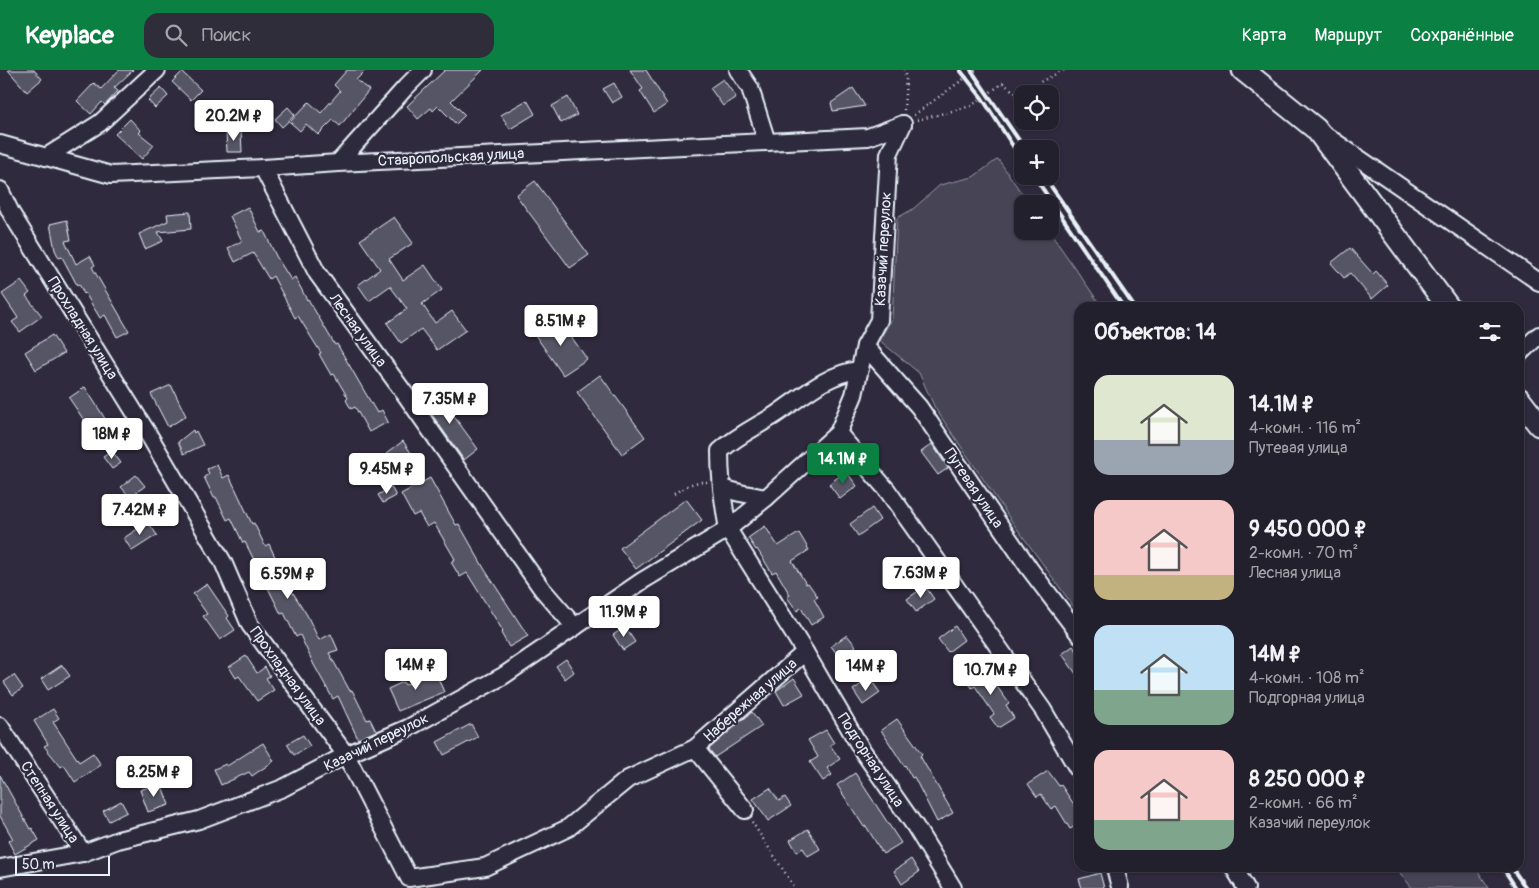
<!DOCTYPE html>
<html lang="ru">
<head>
<meta charset="utf-8">
<style>
  :root { --surface:#23202e; --page:#2f2d3a; --text:#f1f3f6; --muted:#a3a3aa; --line:#403e4a; --accent:#0b8043 }
  body { margin:0; font-family:Pangolin,sans-serif; background:var(--page); color:var(--text); height:100vh; display:flex; flex-direction:column; font-size:19px; white-space:nowrap }
  * { box-sizing:border-box; margin:0 }
  p { font-size:16px; color:var(--muted) }
  .icon { flex:none; width:28px; height:28px; fill:none; stroke:currentColor; stroke-width:2; stroke-linecap:round; stroke-linejoin:round }
  .map { position:relative; flex:1; overflow:hidden }
  .side { position:absolute; left:1074px; top:232px; width:450px; height:570px; display:flex; flex-direction:column; background:var(--surface); border-radius:15px; box-shadow:0 1px 4px #0004,0 0 0 1px var(--line) }
  .side>* { flex:none }
  .controls { position:absolute; left:1014px; top:15px; display:grid; gap:10px }
  .controls a { display:grid; place-items:center; width:45px; height:45px; border-radius:10px; background:var(--surface); box-shadow:0 1px 4px #0004,0 0 0 1px var(--line); font-size:25px }
  .scale { position:absolute; left:15px; bottom:12px; width:95px; box-sizing:border-box; padding-left:5px; border:2px solid #e8f1f8; border-top:0; font-size:14px; line-height:18px; white-space:nowrap; color:#e8f1f8; -webkit-text-stroke:4px #2f2a3d; paint-order:stroke }
  .price { position:absolute; translate:-50% -42px; padding:0 11px; border-radius:5px; background:#fff; color:#222; font-size:16px; line-height:32px; filter:drop-shadow(0 1px 2px #0008) }
  .price::after { content:''; position:absolute; left:50%; top:30px; width:15px; height:11px; margin-left:-8px; background:inherit; clip-path:polygon(0 0,100% 0,50% 100%) }
  .price.current { background:var(--accent); color:#fff }
  ul { padding:0; list-style:none }
  li { display:flex; align-items:center; gap:15px; height:125px; padding:0 20px }
  li span { display:grid; place-items:center; flex:none; width:140px; height:100px; border-radius:15px; color:#555 }
  li>.icon { margin-inline-start:auto }
  span .icon { width:60px; height:60px; fill:#fffc; stroke-width:1 }
  li b { font-size:21px }
  h2 { display:flex; justify-content:space-between; align-items:center; height:60px; padding:0 20px; font-size:21px }
  header { display:flex; align-items:center; gap:30px; box-sizing:border-box; height:70px; padding:0 25px; background:var(--accent); color:#fff }
  header strong { font-size:24px }
  nav { display:flex; gap:28px; margin-inline-start:auto; font-size:18px }
  .search { width:350px; height:45px; background:var(--page); display:flex; align-items:center; gap:12px; box-sizing:border-box; padding:0 18px; border-radius:15px; color:var(--muted); font-size:19px }
  .map>svg:first-child { display:block }
  .green { fill:#464455; stroke:#979aa6 }
  .building { fill:#575565; stroke:#e8f1f8 }
  .lines { fill:none; stroke-linecap:round; stroke-linejoin:round }
  .minor-casing { stroke:#e8f1f8; stroke-width:20 }
  .major-casing { stroke:#e8f1f8; stroke-width:25 }
  .path { stroke:#e8f1f8; stroke-width:2.5; stroke-dasharray:1 4; stroke-linecap:butt }
  .minor { stroke:#2f2a3d; stroke-width:16 }
  .major { stroke:#2f2a3d; stroke-width:21 }
  .rail { stroke:#e8f1f8; stroke-width:4 }
  .labels { text-anchor:middle; stroke-width:4.5; stroke-linejoin:round; paint-order:stroke }
  .street-label { font-size:15px; fill:#e8f1f8; stroke:#2f2a3d }
</style>
</head>
<body>
<header>
<strong>Keyplace</strong>
<div class="search"><svg class="icon" aria-label="search" viewBox="0 0 24 24"><circle cx="10" cy="10" r="6"/><path d="M15 15l6 6"/></svg>Поиск</div>
<nav><a>Карта</a><a>Маршрут</a><a>Сохранённые</a></nav>
</header>
<div class="map">
<svg width="1539" height="818" viewBox="0 0 1539 818">
  <rect width="100%" height="100%" fill="#2f2a3d"/>
  <filter id="ink" filterUnits="userSpaceOnUse"><feTurbulence type="fractalNoise" baseFrequency=".02" numOctaves="2"/><feDisplacementMap in="SourceGraphic" scale="10" xChannelSelector="R" yChannelSelector="G"/><feConvolveMatrix kernelMatrix="1 2 1 2 8 2 1 2 1" color-interpolation-filters="sRGB"/></filter>
  <g filter="url(#ink)">
    <g class="green">
      <polygon points="998,89 1029,134 1022,134 1022,161 1049,161 1102,237 1079,238 1079,544 1013,453 935,338 919,303 879,270 892,249 897,148 913,139 940,115 973,107"/>
      <polygon points="1396,798 1476,798 1489,818 1412,818"/>
    </g>
    <g class="building">
      <polygon points="8,0 34,0 42,9 27,22"/>
      <polygon points="119,0 133,0 114,18 118,21 105,35 102,32 91,44 77,31 94,13 101,19"/>
      <polygon points="347,0 366,0 356,10 369,20 340,56 333,50 318,65 306,54 300,61 290,52 309,32 321,43 340,21 334,15"/>
      <polygon points="445,0 483,0 451,31 465,45 456,54 438,36 433,41 431,38 418,49 407,36"/>
      <polygon points="630,0 646,0 667,34 654,43 640,21 643,19"/>
      <polygon points="182,2 201,20 191,30 172,12"/>
      <polygon points="723,9 736,27 723,36 710,18"/>
      <polygon points="614,13 622,27 612,33 603,19"/>
      <polygon points="161,18 168,26 155,38 148,30"/>
      <polygon points="853,18 865,36 833,41 831,33"/>
      <polygon points="568,27 577,45 561,53 552,36"/>
      <polygon points="527,30 535,44 510,59 501,45"/>
      <polygon points="288,37 295,45 282,57 275,49"/>
      <polygon points="130,49 141,61 139,63 154,75 142,89 115,64"/>
      <polygon points="226,61 241,61 242,82 227,82"/>
      <polygon points="535,111 589,185 570,198 516,125"/>
      <polygon points="248,137 260,162 264,161 276,186 291,210 295,207 307,230 308,229 335,275 337,274 377,343 382,340 388,352 369,362 355,337 351,339 346,330 348,328 334,304 331,305 319,284 321,283 298,246 295,248 273,206 269,209 253,183 235,192 228,178 242,171 230,146"/>
      <polygon points="190,142 191,159 158,162 163,171 145,179 139,164 168,151 167,144"/>
      <polygon points="394,147 413,173 389,189 403,210 425,195 442,220 422,234 435,253 452,241 466,260 437,280 421,259 401,273 387,253 407,239 390,216 369,231 358,215 380,199 360,170"/>
      <polygon points="67,150 71,170 65,171 76,194 90,186 95,195 92,197 129,261 117,267 105,245 100,248 85,223 84,224 79,214 77,215 62,187 59,188 55,180 50,154"/>
      <polygon points="1350,178 1373,204 1376,201 1388,215 1372,229 1350,203 1344,208 1331,193"/>
      <polygon points="21,211 30,223 26,226 42,246 20,262 12,252 18,248 2,224"/>
      <polygon points="558,248 587,289 563,305 535,265"/>
      <polygon points="52,265 64,283 36,300 25,282"/>
      <polygon points="600,305 645,367 622,384 577,322"/>
      <polygon points="171,315 186,346 168,357 151,324"/>
      <polygon points="85,317 109,355 94,365 69,328"/>
      <polygon points="434,319 478,379 464,390 421,329"/>
      <polygon points="193,360 194,363 196,361 203,375 184,384 178,372"/>
      <polygon points="403,371 411,383 395,395 387,383"/>
      <polygon points="932,374 948,398 938,405 921,382"/>
      <polygon points="112,381 121,393 112,399 103,387"/>
      <polygon points="217,395 223,408 229,405 252,454 254,453 265,476 269,474 284,506 283,507 307,545 319,570 331,564 338,580 329,583 350,621 352,620 367,650 370,649 376,661 358,669 338,626 333,629 314,595 300,565 296,567 284,543 281,544 245,472 243,473 231,448 227,450 216,427 214,428 204,407 209,404 207,399"/>
      <polygon points="846,401 857,416 840,429 829,414"/>
      <polygon points="136,405 145,416 130,427 121,417"/>
      <polygon points="430,408 456,455 459,454 485,500 528,566 509,577 501,563 503,561 467,503 460,507 451,492 455,489 434,453 427,457 419,443 413,446 401,424"/>
      <polygon points="391,417 396,426 383,433 378,425"/>
      <polygon points="686,429 702,450 636,499 620,478"/>
      <polygon points="872,438 880,450 858,466 850,454"/>
      <polygon points="148,452 157,465 132,481 124,468"/>
      <polygon points="765,456 778,476 799,463 809,480 792,491 806,514 808,513 818,527 814,529 824,547 811,555 801,538 797,541 787,527 790,525 776,501 772,503 757,479 756,480 748,468"/>
      <polygon points="207,514 229,546 227,548 235,560 220,570 203,546 207,544 193,524"/>
      <polygon points="925,516 934,529 916,542 907,529"/>
      <polygon points="955,556 964,570 948,582 938,569"/>
      <polygon points="625,557 635,572 623,580 613,565"/>
      <polygon points="847,565 856,576 840,588 831,576"/>
      <polygon points="1073,576 1079,584 1079,608 1062,584"/>
      <polygon points="246,586 257,603 265,597 270,606 266,608 274,620 257,631 239,606 236,608 229,597"/>
      <polygon points="566,589 574,602 565,609 556,596"/>
      <polygon points="62,595 70,606 48,620 41,609"/>
      <polygon points="981,595 1009,633 1006,635 1014,648 998,658 990,647 994,644 975,616 972,618 964,606"/>
      <polygon points="435,601 444,622 398,641 388,619 403,612 405,615"/>
      <polygon points="14,605 23,618 13,625 4,612"/>
      <polygon points="794,608 804,624 784,635 776,621"/>
      <polygon points="870,608 880,623 863,635 853,620"/>
      <polygon points="53,639 59,648 53,652 79,692 93,683 101,695 75,712 64,695 61,697 44,676 48,674 34,651"/>
      <polygon points="752,642 762,656 715,687 709,679"/>
      <polygon points="897,649 922,684 920,686 953,743 937,752 914,707 912,708 905,695 904,696 881,660"/>
      <polygon points="471,654 478,667 444,685 437,672"/>
      <polygon points="826,660 834,673 830,675 840,689 827,698 832,705 823,711 810,692 818,687 808,670"/>
      <polygon points="303,665 310,676 294,685 287,674"/>
      <polygon points="263,673 274,691 252,706 249,702 221,715 214,699 226,694 227,696"/>
      <polygon points="1048,701 1059,716 1061,715 1079,742 1079,754 1070,759 1056,736 1051,739 1041,724 1037,727 1028,714"/>
      <polygon points="855,703 901,773 883,784 866,756 864,757 837,715"/>
      <polygon points="0,705 30,759 32,758 39,770 15,784 8,771 13,769 0,746"/>
      <polygon points="161,713 169,735 148,742 140,720"/>
      <polygon points="770,718 779,731 785,727 791,736 768,751 753,729"/>
      <polygon points="121,731 127,742 109,751 103,741"/>
      <polygon points="808,759 820,779 808,786 803,778 797,782 790,770"/>
      <polygon points="911,789 919,802 902,814 894,801"/>
      <polygon points="1100,803 1104,818 1082,818 1079,809"/>
    </g>
    <g class="lines">
      <g class="minor-casing">
        <g id="minor">
          <polyline points="738,0 750,18 767,72"/>
          <polyline points="1325,65 1539,212"/>
          <polyline points="0,74 111,105 263,98 338,93 868,67 903,54"/>
          <polyline points="46,87 100,53 157,0"/>
          <polyline points="338,93 406,17 423,0"/>
          <polyline points="263,98 317,203 405,324 542,519 575,557"/>
          <polyline points="0,120 11,143 150,367 223,492 250,555 346,685 409,808 485,797 568,758 628,709 695,678 805,582"/>
          <polyline points="865,276 919,337 1029,498 1079,564"/>
          <polyline points="1519,284 1539,265"/>
          <path d="M859 300C828 303 800 328 775 345 756 357 738 365 720 381 720 407 723 433 728 459L805 582 862 680 915 756 953 818"/>
          <polyline points="838,363 887,420 1043,640 1079,701"/>
          <polyline points="722,418 740,423 766,428"/>
          <polyline points="0,656 83,783"/>
          <polyline points="695,678 745,740"/>
          <polyline points="0,798 83,783 118,770 199,750 283,718 346,685 408,658 503,606 642,511 728,459 766,428 838,363 854,325 865,276 879,250 889,84 903,54"/>
          <polyline points="1115,798 1120,817"/>
          <polyline points="1234,798 1246,818"/>
        </g>
      </g>
      <g class="major-casing">
        <g id="major">
          <polyline points="1243,0 1316,59 1449,238"/>
          <polyline points="1519,329 1539,355"/>
        </g>
      </g>
      <g class="path">
        <polyline points="1033,24 1038,13 1064,0"/>
        <polyline points="904,40 906,9 904,0"/>
        <polyline points="914,45 976,0"/>
        <polyline points="917,50 971,36 1003,13 1022,28"/>
        <path d="M674 424C684 417 693 411 707 412"/>
        <polyline points="752,752 795,818"/>
      </g>
      <use href="#minor" class="minor"/>
      <use href="#major" class="major"/>
      <g class="rail">
        <polyline points="960,0 982,28 1022,90"/>
        <polyline points="971,0 1025,79"/>
        <polyline points="1034,106 1124,238"/>
        <polyline points="1044,106 1135,238"/>
        <polyline points="1503,798 1516,818"/>
        <polyline points="1512,798 1526,818"/>
      </g>
    </g>
  </g>
  <g class="labels">
    <g class="street-label">
      <text transform="translate(451 87) rotate(-3)" y="5">Ставропольская улица</text>
      <text transform="translate(883 179) rotate(-87)" y="5">Казачий переулок</text>
      <text transform="translate(83 258) rotate(58)" y="5">Прохладная улица</text>
      <text transform="translate(358 260) rotate(54)" y="5">Лесная улица</text>
      <text transform="translate(974 418) rotate(56)" y="5">Путевая улица</text>
      <text transform="translate(288 606) rotate(54)" y="5">Прохладная улица</text>
      <text transform="translate(750 630) rotate(-41)" y="5">Набережная улица</text>
      <text transform="translate(376 672) rotate(-26)" y="5">Казачий переулок</text>
      <text transform="translate(871 690) rotate(57)" y="5">Подгорная улица</text>
      <text transform="translate(50 732) rotate(57)" y="5">Степная улица</text>
    </g>
  </g>
</svg>
<div class="controls">
<a><svg class="icon" aria-label="locate" viewBox="0 0 24 24"><circle cx="12" cy="12" r="6"/><path d="M12 2v4M12 18v4M2 12h4M18 12h4"/></svg></a>
<a>+</a>
<a>−</a>
</div>
<div class="scale">50 m</div>
<b class="price" style="left:234px;top:72px">20.2M ₽</b>
<b class="price" style="left:561px;top:277px">8.51M ₽</b>
<b class="price" style="left:450px;top:355px">7.35M ₽</b>
<b class="price" style="left:112px;top:390px">18M ₽</b>
<b class="price current" style="left:843px;top:415px">14.1M ₽</b>
<b class="price" style="left:387px;top:425px">9.45M ₽</b>
<b class="price" style="left:140px;top:466px">7.42M ₽</b>
<b class="price" style="left:921px;top:529px">7.63M ₽</b>
<b class="price" style="left:288px;top:530px">6.59M ₽</b>
<b class="price" style="left:624px;top:568px">11.9M ₽</b>
<b class="price" style="left:416px;top:621px">14M ₽</b>
<b class="price" style="left:866px;top:622px">14M ₽</b>
<b class="price" style="left:991px;top:626px">10.7M ₽</b>
<b class="price" style="left:154px;top:728px">8.25M ₽</b>
<section class="side">
<h2>Объектов: 14<svg class="icon" aria-label="filters" viewBox="0 0 24 24"><path d="M4 7h16M4 17h16"/><circle cx="9" cy="7" r="2"/><circle cx="15" cy="17" r="2"/></svg></h2>
<ul>
<li><span style="background:linear-gradient(#dfe7d0 65%,#9aa5b1 0)"><svg class="icon" aria-label="home" viewBox="0 0 24 24"><path d="M3 11l9-7 9 7M6 9v11h12V9"/></svg></span><div><b>14.1M ₽</b><p>4-комн. · 116 m²</p><p>Путевая улица</p></div></li>
<li><span style="background:linear-gradient(#f6c9c9 75%,#c2b280 0)"><svg class="icon" aria-label="home" viewBox="0 0 24 24"><path d="M3 11l9-7 9 7M6 9v11h12V9"/></svg></span><div><b>9 450 000 ₽</b><p>2-комн. · 70 m²</p><p>Лесная улица</p></div></li>
<li><span style="background:linear-gradient(#bfe0f5 65%,#7fa58c 0)"><svg class="icon" aria-label="home" viewBox="0 0 24 24"><path d="M3 11l9-7 9 7M6 9v11h12V9"/></svg></span><div><b>14M ₽</b><p>4-комн. · 108 m²</p><p>Подгорная улица</p></div></li>
<li><span style="background:linear-gradient(#f6c9c9 70%,#7fa58c 0)"><svg class="icon" aria-label="home" viewBox="0 0 24 24"><path d="M3 11l9-7 9 7M6 9v11h12V9"/></svg></span><div><b>8 250 000 ₽</b><p>2-комн. · 66 m²</p><p>Казачий переулок</p></div></li>
</ul>
</section>
</div>
</body>
</html>
